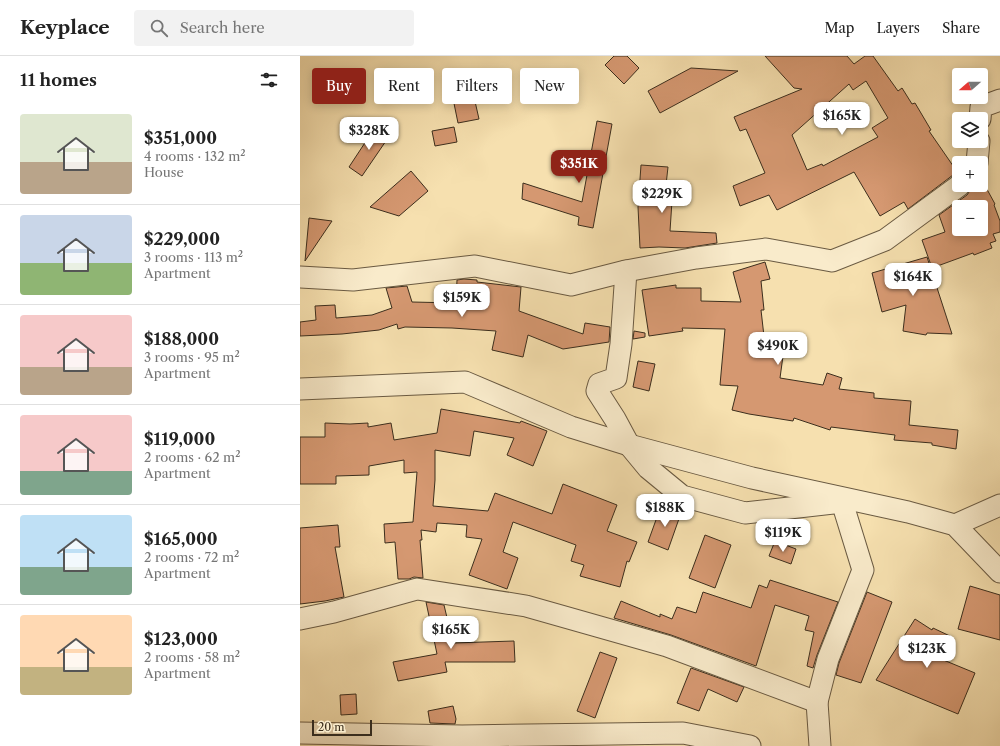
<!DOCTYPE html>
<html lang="en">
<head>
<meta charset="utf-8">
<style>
  :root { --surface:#fff; --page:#f2f2f2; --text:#222; --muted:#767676; --line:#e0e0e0; --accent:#8f2418 }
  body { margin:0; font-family:"Libre Caslon Text",serif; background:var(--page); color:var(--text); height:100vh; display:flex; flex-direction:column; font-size:15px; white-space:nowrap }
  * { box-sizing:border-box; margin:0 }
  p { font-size:13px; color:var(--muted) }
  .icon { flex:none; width:22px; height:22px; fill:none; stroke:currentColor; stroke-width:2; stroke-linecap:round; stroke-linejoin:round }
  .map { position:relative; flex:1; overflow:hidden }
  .sheet { display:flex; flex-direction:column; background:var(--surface); width:300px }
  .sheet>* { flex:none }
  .hud { position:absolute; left:12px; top:12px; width:380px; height:36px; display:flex; gap:8px }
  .needle { width:26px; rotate:250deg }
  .controls { position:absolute; left:652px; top:12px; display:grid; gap:8px }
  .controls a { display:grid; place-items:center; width:36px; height:36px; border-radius:4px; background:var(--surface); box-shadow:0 2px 10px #0003; font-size:20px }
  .scale { position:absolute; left:12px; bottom:10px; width:60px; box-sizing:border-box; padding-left:4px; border:2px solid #3c2e1d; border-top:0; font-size:11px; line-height:14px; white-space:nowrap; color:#3c2e1d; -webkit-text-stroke:3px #f9ebcb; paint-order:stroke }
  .price { position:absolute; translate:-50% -34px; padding:0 9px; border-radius:8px; background:#fff; color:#222; font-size:13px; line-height:26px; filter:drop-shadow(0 1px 2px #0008) }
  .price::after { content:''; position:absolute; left:50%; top:24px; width:12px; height:9px; margin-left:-6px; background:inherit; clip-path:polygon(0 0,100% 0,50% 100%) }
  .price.selected { background:var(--accent); color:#fff }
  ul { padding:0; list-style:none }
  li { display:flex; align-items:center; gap:12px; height:100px; padding:0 20px }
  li+li { border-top:1px solid var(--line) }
  li span { display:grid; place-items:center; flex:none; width:112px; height:80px; border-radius:4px; color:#555 }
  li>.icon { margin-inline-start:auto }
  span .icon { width:48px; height:48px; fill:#fffc; stroke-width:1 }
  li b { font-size:17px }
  h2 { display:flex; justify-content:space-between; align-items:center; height:48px; padding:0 20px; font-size:17px }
  .tag { padding:0 14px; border-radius:4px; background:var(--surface); box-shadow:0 2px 10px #0003; font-size:14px; line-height:36px }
  .tag.selected { background:var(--accent); color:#fff }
  header { display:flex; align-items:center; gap:24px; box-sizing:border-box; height:56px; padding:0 20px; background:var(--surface); border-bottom:1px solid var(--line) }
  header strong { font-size:19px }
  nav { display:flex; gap:22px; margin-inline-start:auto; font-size:14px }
  .search { width:280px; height:36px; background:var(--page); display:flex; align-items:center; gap:10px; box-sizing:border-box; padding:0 14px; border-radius:4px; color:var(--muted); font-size:15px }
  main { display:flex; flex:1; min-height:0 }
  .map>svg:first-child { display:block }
  .building { fill:#d59871; stroke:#3c2e1d; fill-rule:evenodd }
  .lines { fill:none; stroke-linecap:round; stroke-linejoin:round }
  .minor-casing { stroke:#6a5a42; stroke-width:23 }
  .minor { stroke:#f9ebcb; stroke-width:21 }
</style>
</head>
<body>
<header>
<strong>Keyplace</strong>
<div class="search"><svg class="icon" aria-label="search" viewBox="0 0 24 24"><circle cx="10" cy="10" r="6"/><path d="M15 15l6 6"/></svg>Search here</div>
<nav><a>Map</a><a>Layers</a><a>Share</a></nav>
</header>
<main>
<section class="sheet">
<h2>11 homes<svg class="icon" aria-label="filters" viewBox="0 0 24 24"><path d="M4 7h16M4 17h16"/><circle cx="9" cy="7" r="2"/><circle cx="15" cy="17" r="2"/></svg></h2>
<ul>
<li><span style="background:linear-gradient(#dfe7d0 60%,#b9a48a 0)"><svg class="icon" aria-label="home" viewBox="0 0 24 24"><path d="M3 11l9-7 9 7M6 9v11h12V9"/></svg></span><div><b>$351,000</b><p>4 rooms · 132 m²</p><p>House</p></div></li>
<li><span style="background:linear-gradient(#c9d6e8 60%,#8fb573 0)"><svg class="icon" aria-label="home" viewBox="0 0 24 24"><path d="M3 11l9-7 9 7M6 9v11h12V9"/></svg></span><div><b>$229,000</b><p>3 rooms · 113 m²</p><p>Apartment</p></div></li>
<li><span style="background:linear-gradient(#f6c9c9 65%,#b9a48a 0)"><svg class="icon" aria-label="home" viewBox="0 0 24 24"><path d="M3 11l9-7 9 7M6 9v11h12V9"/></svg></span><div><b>$188,000</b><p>3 rooms · 95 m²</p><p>Apartment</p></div></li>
<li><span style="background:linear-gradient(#f6c9c9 70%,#7fa58c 0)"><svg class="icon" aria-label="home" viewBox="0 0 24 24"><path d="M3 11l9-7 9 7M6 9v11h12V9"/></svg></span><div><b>$119,000</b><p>2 rooms · 62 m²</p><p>Apartment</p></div></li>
<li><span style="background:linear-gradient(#bfe0f5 65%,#7fa58c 0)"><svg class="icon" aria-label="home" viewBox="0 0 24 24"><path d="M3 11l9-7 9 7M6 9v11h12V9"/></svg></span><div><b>$165,000</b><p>2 rooms · 72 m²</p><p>Apartment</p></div></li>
<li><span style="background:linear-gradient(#ffd9b3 65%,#c2b280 0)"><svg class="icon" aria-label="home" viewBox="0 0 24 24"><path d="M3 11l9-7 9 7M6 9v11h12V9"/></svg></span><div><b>$123,000</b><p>2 rooms · 58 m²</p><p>Apartment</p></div></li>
</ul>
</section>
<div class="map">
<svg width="700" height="690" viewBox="0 0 700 690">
  <rect width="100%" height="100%" fill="#f6e0af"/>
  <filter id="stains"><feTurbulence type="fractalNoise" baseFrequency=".005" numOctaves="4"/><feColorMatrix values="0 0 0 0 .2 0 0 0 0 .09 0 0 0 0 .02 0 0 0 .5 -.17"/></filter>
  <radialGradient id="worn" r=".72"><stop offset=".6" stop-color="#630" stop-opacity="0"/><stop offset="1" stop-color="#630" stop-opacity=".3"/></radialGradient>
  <g class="building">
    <polygon points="314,0 327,0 339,12 324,28 305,9"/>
    <path d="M465 0H547L554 8 565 0H573L598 35 602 32 612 48 615 47 631 74 629 75 658 117 653 119 608 153 604 146 580 160 554 116 477 154 469 139 440 150 433 130 465 117 446 73 440 75 434 61 502 33 494 32ZM566 25 588 62 572 72 578 81 523 110 522 108 507 114 492 79 549 28 553 34Z"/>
    <polygon points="391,12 438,15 360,57 348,35"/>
    <polygon points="169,19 179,63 158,67 149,23"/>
    <polygon points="297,65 312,68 293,172 278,169 279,161 222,143 223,127 282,146"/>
    <polygon points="76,70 90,79 62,120 49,111"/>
    <polygon points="154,71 157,86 135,90 132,75"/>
    <polygon points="341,109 368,111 366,129 373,130 370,175 416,177 417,187 385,192 359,191 340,192 338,151"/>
    <polygon points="111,115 128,135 99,160 70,151"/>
    <path d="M683 126 695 148 694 149 700 165V176L693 178 696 185 690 187 692 192 674 199 673 197 632 212 622 184 645 176 639 159 667 139 671 133 678 129H681V127ZM659 151H681V173H659Z"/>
    <polygon points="9,162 32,165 5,205"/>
    <polygon points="627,201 652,278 627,277 626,279 603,275 606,249 582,256 572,217"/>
    <polygon points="465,206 470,223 461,225 464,254 461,254 466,298 483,300 480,322 523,329 527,317 542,322 539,333 574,337 574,342 611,345 609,369 658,374 656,393 632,389 632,387 594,384 595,379 531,371 530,374 494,362 493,365 449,358 432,354 438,330 420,329 425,273 382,272 383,275 349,280 342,234 376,229 376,232 401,232 401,245 441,246 433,216"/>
    <polygon points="164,223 177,224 177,226 221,231 219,255 283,278 285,267 310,271 309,286 263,293 228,279 223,301 192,294 196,275 152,272 105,271 98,273 97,268 79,274 42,278 0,280 0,266 16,264 15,250 35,249 36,262 72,259 92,252 86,232 107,230 112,246 156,247 157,224"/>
    <polygon points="334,275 345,277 345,281 333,283"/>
    <polygon points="338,305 355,308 349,335 333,331"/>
    <polygon points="141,353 220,367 221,365 247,375 233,410 207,399 214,382 174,375 170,400 135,394 135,424 133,450 188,455 195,437 252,458 263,428 317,449 307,475 337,486 329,506 327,505 320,531 280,520 284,509 271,505 276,489 213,466 203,496 218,502 207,533 169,519 182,483 166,481 167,469 137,467 136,476 121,474 122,484 120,484 123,522 114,521 109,523 98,523 95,486 85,487 84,468 113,466 117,416 104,417 104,404 69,410 69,419 36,420 36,428 0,428 0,381 25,381 25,367 50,368 68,367 68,371 91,367 94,384 137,377"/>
    <polygon points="361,450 381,457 368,494 348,486"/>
    <polygon points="38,469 40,491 35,491 44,541 25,545 0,548 0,472"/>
    <polygon points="405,479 431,489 415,532 389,522"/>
    <polygon points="475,485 496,493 491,508 469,500"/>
    <polygon points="470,524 538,546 517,599 513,612 507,610 514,576 505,574 509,560 475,549 456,610 371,579 314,562 321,545 360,561 360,558 372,563 377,551 396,557 403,536 451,552 459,529 467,532"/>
    <polygon points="670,530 700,539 700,584 658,573"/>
    <polygon points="567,536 592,546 561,627 536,619 539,607"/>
    <polygon points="126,546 144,549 153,587 214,585 215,606 145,606 147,616 98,625 93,606 137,598"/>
    <polygon points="615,563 632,574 633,572 652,581 641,603 675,617 658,658 576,624"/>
    <polygon points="300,596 317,602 295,662 277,655"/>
    <polygon points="391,612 444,631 437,646 408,633 399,655 377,647"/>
    <polygon points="56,638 57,658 41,659 40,639"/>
    <polygon points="153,650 156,663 155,668 130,667 128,655"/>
  </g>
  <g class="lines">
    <g class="minor-casing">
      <g id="minor">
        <polyline points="680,63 681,51 700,44"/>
        <polyline points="677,107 679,85"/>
        <polyline points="326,215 321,288 316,322 299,328 297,335 315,363 329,389 348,412 382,440 445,457 542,446 563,514 528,603 517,646"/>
        <polyline points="0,221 53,224 175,210 271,229 326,215 396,202 466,193 532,205 585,184 660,129"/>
        <polyline points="0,333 165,326 271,371 329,389 452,422 608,456 655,469 700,516"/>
        <polyline points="655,469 700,449"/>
        <polyline points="0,563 34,556 117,533 226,550 367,590 517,646 520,690"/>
        <polyline points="0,677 162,680 383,677 450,690"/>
      </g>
    </g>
    <use href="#minor" class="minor"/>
  </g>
  <rect width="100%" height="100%" filter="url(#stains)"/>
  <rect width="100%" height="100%" fill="url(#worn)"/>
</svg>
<div class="controls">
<a><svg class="needle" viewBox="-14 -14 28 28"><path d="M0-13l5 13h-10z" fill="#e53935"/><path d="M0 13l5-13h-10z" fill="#767676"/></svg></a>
<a><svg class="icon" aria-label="layers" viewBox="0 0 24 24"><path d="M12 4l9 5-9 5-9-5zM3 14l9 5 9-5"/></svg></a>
<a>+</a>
<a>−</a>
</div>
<div class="scale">20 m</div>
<b class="price" style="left:542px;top:80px">$165K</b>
<b class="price" style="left:69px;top:95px">$328K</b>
<b class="price selected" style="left:279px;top:128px">$351K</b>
<b class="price" style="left:362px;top:158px">$229K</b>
<b class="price" style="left:613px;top:241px">$164K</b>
<b class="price" style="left:162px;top:262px">$159K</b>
<b class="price" style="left:478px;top:310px">$490K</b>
<b class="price" style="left:365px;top:472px">$188K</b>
<b class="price" style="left:483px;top:497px">$119K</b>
<b class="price" style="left:151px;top:594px">$165K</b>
<b class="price" style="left:627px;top:613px">$123K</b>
<div class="hud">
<a class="tag selected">Buy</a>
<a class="tag">Rent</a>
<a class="tag">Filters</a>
<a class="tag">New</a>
</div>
</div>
</main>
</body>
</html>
